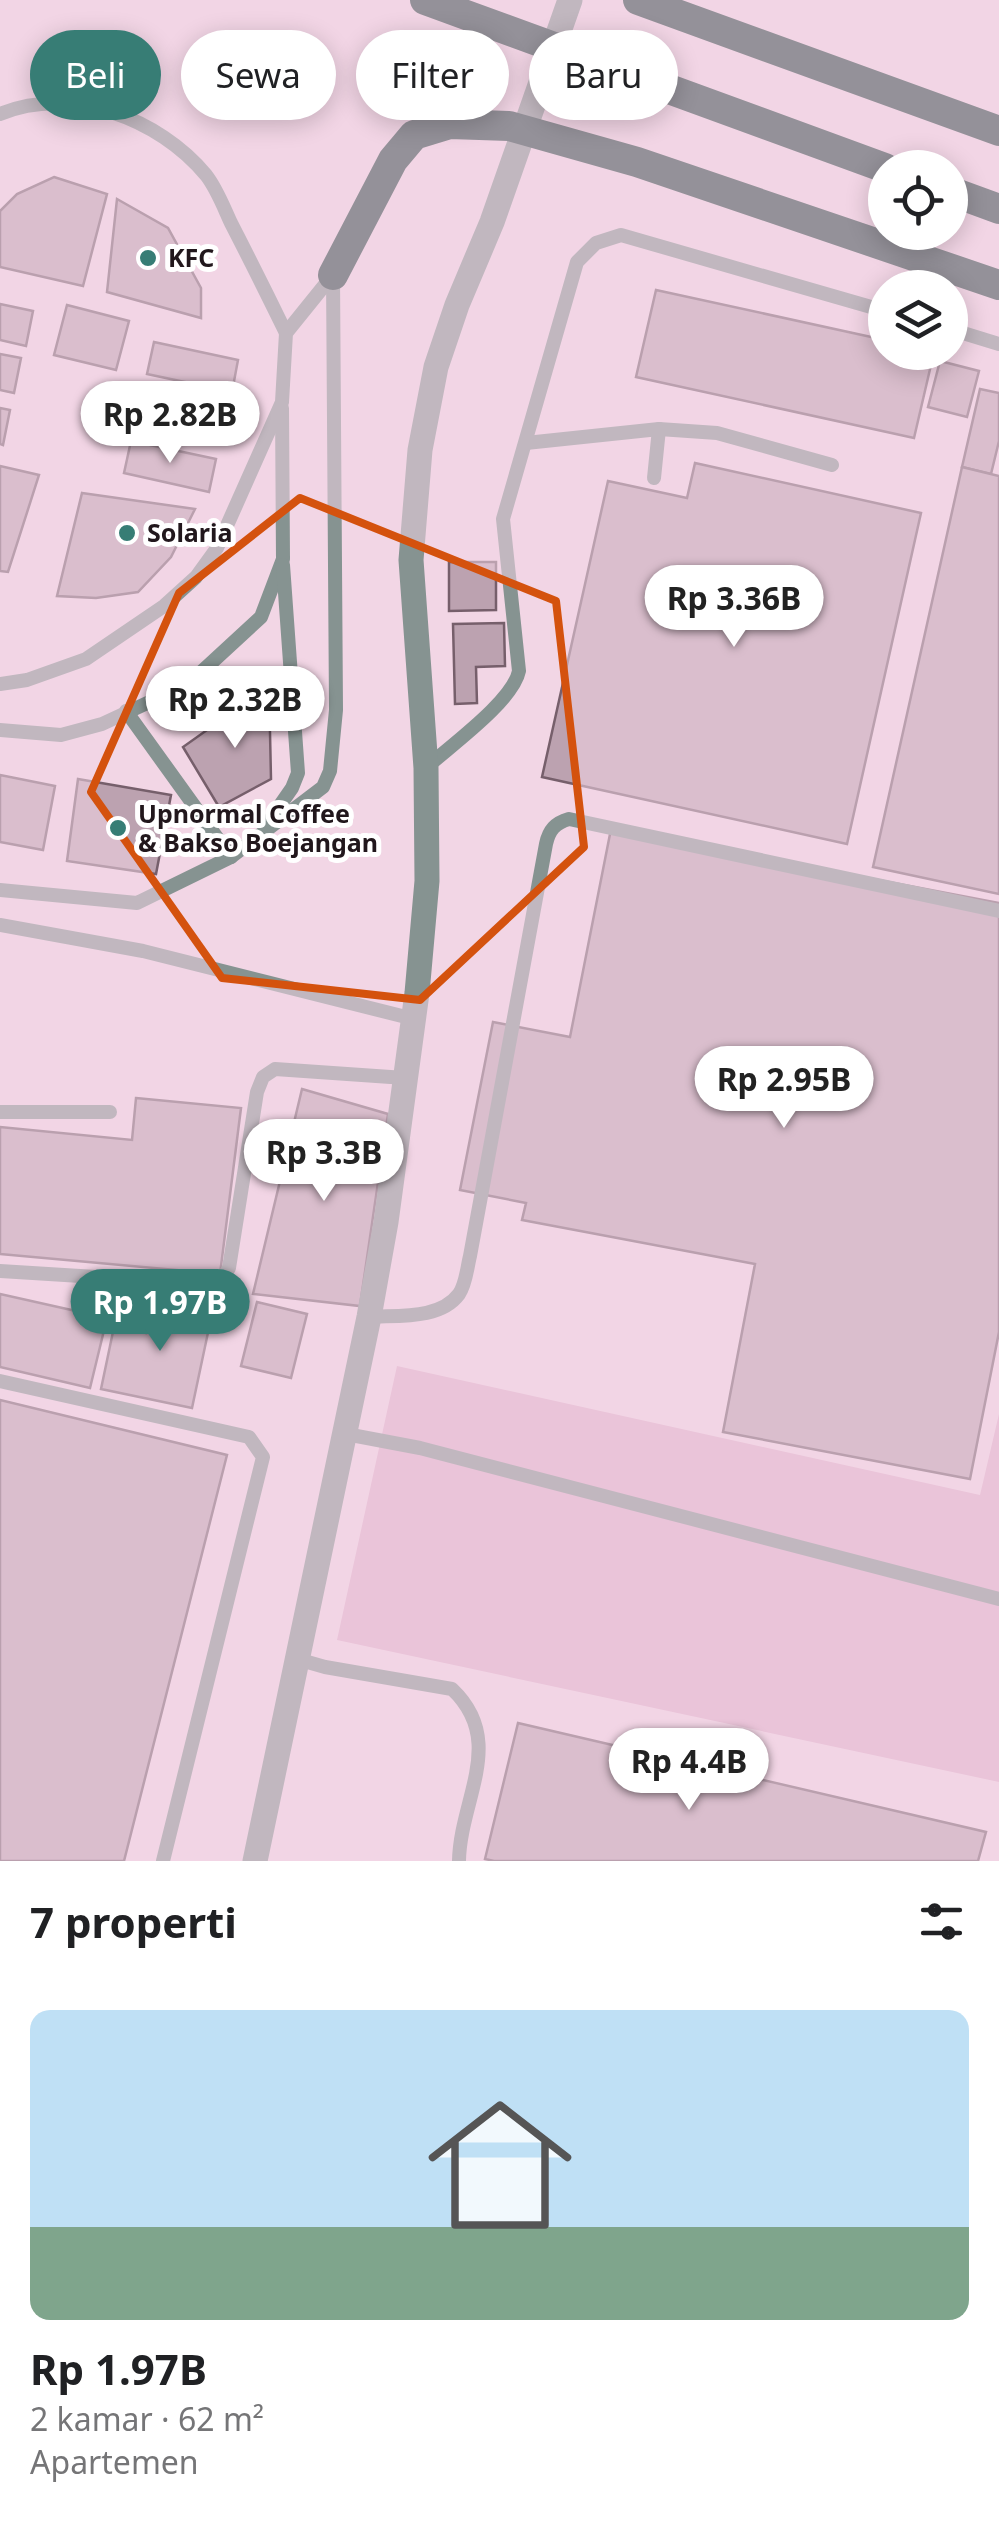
<!DOCTYPE html>
<html lang="id">
<head>
<meta charset="utf-8">
<style>
  :root { --surface:#fff; --page:#f6f6f6; --text:#202124; --muted:#757577; --accent:#377d75 }
  body { margin:0; font-family:"Noto Sans",sans-serif; background:var(--page); color:var(--text); height:100vh; display:flex; flex-direction:column; font-size:38px; white-space:nowrap }
  * { box-sizing:border-box; margin:0 }
  p { font-size:32px; color:var(--muted) }
  .icon { flex:none; width:55px; height:55px; fill:none; stroke:currentColor; stroke-width:2; stroke-linecap:round; stroke-linejoin:round }
  .map { position:relative; height:1861px; overflow:hidden }
  .panel { display:flex; flex-direction:column; background:var(--surface); flex:1 }
  .panel>* { flex:none }
  .banner { position:absolute; left:30px; top:30px; width:940px; height:90px; display:flex; gap:20px }
  .tools { position:absolute; left:868px; top:150px; display:grid; gap:20px }
  .tools a { display:grid; place-items:center; width:100px; height:100px; border-radius:50%; background:var(--surface); box-shadow:0 5px 25px #0003; font-size:50px }
  .price { position:absolute; translate:-50% -85px; padding:0 22px; border-radius:35px; background:#fff; color:#222; font-size:32px; line-height:65px; filter:drop-shadow(0 2px 5px #0008) }
  .price::after { content:''; position:absolute; left:50%; top:60px; width:30px; height:22px; margin-left:-15px; background:inherit; clip-path:polygon(0 0,100% 0,50% 100%) }
  .price.selected { background:var(--accent); color:#fff }
  ul { padding:0; list-style:none }
  li { display:grid; align-content:center; gap:20px; height:530px; padding:0 30px }
  li span { display:grid; place-items:center; height:310px; border-radius:20px; color:#555 }
  li>.icon { margin-inline-start:auto }
  span .icon { width:180px; height:180px; fill:#fffc; stroke-width:1 }
  li b { font-size:42px }
  h2 { display:flex; justify-content:space-between; align-items:center; height:120px; padding:0 30px; font-size:42px }
  .pill { padding:0 35px; border-radius:45px; background:var(--surface); box-shadow:0 5px 25px #0003; font-size:35px; line-height:90px }
  .pill.selected { background:var(--accent); color:#fff }
  .map>svg:first-child { display:block }
  .green { fill:#e0afca }
  .building { fill:#bca2b0; stroke:#765f6b; stroke-width:2.5 }
  .lines { fill:none; stroke-linecap:round; stroke-linejoin:round }
  .service { stroke:#869391; stroke-width:14 }
  .tertiary { stroke:#869391; stroke-width:25 }
  .motorway { stroke:#233f3c; stroke-width:30 }
  .marked { fill:none; stroke:#d4520e; stroke-width:8; stroke-linejoin:round }
  .poi-dot { fill:#377d75; stroke:#fff; stroke-width:4 }
  .labels { text-anchor:middle; stroke-width:10; stroke-linejoin:round; paint-order:stroke }
  .poi-label { font-size:25px; font-weight:bold; fill:#21171c; stroke:#fff; text-anchor:start }
</style>
</head>
<body>
<div class="map">
<svg width="999" height="1861" viewBox="0 0 999 1861">
  <rect width="100%" height="100%" fill="#f2d6e5"/>
  <polygon class="green" points="397,1366 980,1495 999,1414 999,1782 337,1640"/>
  <g class="building">
    <polygon points="54,177 107,194 83,286 0,267 0,211 17,194"/>
    <polygon points="117,199 168,228 201,288 201,318 107,292"/>
    <polygon points="656,290 885,340 885,352 934,352 914,438 636,377"/>
    <polygon points="0,304 33,311 26,346 0,340"/>
    <polygon points="67,305 129,321 116,370 54,355"/>
    <polygon points="154,342 238,360 232,392 147,374"/>
    <polygon points="0,354 21,358 14,393 0,390"/>
    <polygon points="940,361 979,371 967,417 928,407"/>
    <polygon points="980,389 999,393 999,441 991,474 962,467"/>
    <polygon points="146,393 230,411 223,443 139,425"/>
    <polygon points="0,408 10,410 3,445 0,444"/>
    <polygon points="131,441 216,459 209,492 124,473"/>
    <polygon points="695,463 921,513 847,844 542,777 608,481 687,498"/>
    <polygon points="0,466 39,475 8,572 0,571"/>
    <polygon points="962,467 999,476 999,894 873,867"/>
    <polygon points="82,493 195,509 171,557 138,592 96,598 57,596"/>
    <polygon points="449,562 496,562 496,610 449,611"/>
    <polygon points="504,623 505,666 476,667 477,703 455,704 453,624"/>
    <polygon points="269,686 271,779 219,807 183,747"/>
    <polygon points="0,775 55,786 43,850 0,842"/>
    <polygon points="78,779 171,795 156,874 67,861"/>
    <polygon points="611,829 999,903 999,1332 970,1479 723,1432 755,1264 522,1220 526,1203 460,1190 493,1022 570,1037"/>
    <polygon points="302,1089 388,1114 360,1306 253,1294"/>
    <polygon points="136,1098 241,1108 220,1274 0,1254 0,1127 132,1140"/>
    <polygon points="0,1294 107,1318 90,1388 0,1367"/>
    <polygon points="154,1296 213,1309 192,1408 101,1389 114,1327 146,1333"/>
    <polygon points="257,1302 307,1314 291,1378 241,1366"/>
    <polygon points="0,1400 227,1455 124,1861 0,1861"/>
    <polygon points="518,1723 986,1832 978,1861 494,1861 485,1859"/>
  </g>
  <g class="lines">
    <g class="service">
      <path d="M0 114C71 85 159 118 206 175 217 189 224 208 231 223 250 260 268 296 286 333"/>
      <polyline points="950,329 999,344"/>
      <polyline points="526,443 659,429 717,433 832,465"/>
      <polyline points="654,478 659,429"/>
      <polyline points="0,684 27,680 86,659 164,606 196,577 217,548 282,402 286,333 332,276"/>
      <polyline points="126,711 231,857"/>
      <polyline points="0,730 61,735 102,724 158,698 197,676 261,617 283,559 282,408"/>
      <path d="M427 767C450 746 513 701 519 671L503 519 577 262 596 243 621 235 885 311"/>
      <polyline points="267,824 292,788 298,773 283,565"/>
      <polyline points="0,890 137,903 231,857 323,787 330,771 336,710 333,275"/>
      <polyline points="0,925 143,951 414,1019"/>
      <polyline points="0,1112 110,1112"/>
      <polyline points="0,1271 209,1284 224,1276 229,1268 257,1092 263,1077 275,1069 405,1078"/>
      <path d="M369 1317C397 1315 440 1320 459 1294 466 1284 467 1268 470 1256L546 844C549 830 555 823 569 819L999 911"/>
      <polyline points="0,1381 249,1437 263,1457 163,1861"/>
      <polyline points="346,1434 420,1448 999,1599"/>
      <path d="M297 1659 325 1667 452 1689C507 1741 460 1799 459 1861"/>
    </g>
    <polyline class="tertiary" points="255,1861 369,1317 386,1222 417,993 427,881 426,768 411,560 420,450 436,367 457,305 492,222 570,0"/>
    <g class="motorway">
      <polyline points="425,0 885,168"/>
      <polyline points="638,0 999,131"/>
      <polyline points="950,191 999,209"/>
      <polyline points="333,275 393,160 414,135 450,124 509,126 637,162 999,285"/>
    </g>
  </g>
  <path d="M0 0H999V1861H0ZM300 498 556 601 584 847 420 1000 222 978 91 792 179 593Z" fill="#f2d6e5" fill-opacity=".55" fill-rule="evenodd"/>
  <path class="marked" d="M300 498 556 601 584 847 420 1000 222 978 91 792 179 593Z"/>
  <g class="poi-dot">
    <circle cx="148" cy="258" r="10"/>
    <circle cx="127" cy="533" r="10"/>
    <circle cx="118" cy="828" r="10"/>
  </g>
  <g class="labels">
    <g class="poi-label">
      <text x="168" y="267">KFC</text>
      <text x="147" y="542">Solaria</text>
      <text x="138" y="823">Upnormal Coffee<tspan x="138" dy="29">&amp; Bakso Boejangan</tspan></text>
    </g>
  </g>
</svg>
<div class="tools">
<a><svg class="icon" aria-label="locate" viewBox="0 0 24 24"><circle cx="12" cy="12" r="6"/><path d="M12 2v4M12 18v4M2 12h4M18 12h4"/></svg></a>
<a><svg class="icon" aria-label="layers" viewBox="0 0 24 24"><path d="M12 4l9 5-9 5-9-5zM3 14l9 5 9-5"/></svg></a>
</div>
<b class="price" style="left:170px;top:466px">Rp 2.82B</b>
<b class="price" style="left:734px;top:650px">Rp 3.36B</b>
<b class="price" style="left:235px;top:751px">Rp 2.32B</b>
<b class="price" style="left:784px;top:1131px">Rp 2.95B</b>
<b class="price" style="left:324px;top:1204px">Rp 3.3B</b>
<b class="price selected" style="left:160px;top:1354px">Rp 1.97B</b>
<b class="price" style="left:689px;top:1813px">Rp 4.4B</b>
<div class="banner">
<a class="pill selected">Beli</a>
<a class="pill">Sewa</a>
<a class="pill">Filter</a>
<a class="pill">Baru</a>
</div>
</div>
<section class="panel">
<h2>7 properti<svg class="icon" aria-label="filters" viewBox="0 0 24 24"><path d="M4 7h16M4 17h16"/><circle cx="9" cy="7" r="2"/><circle cx="15" cy="17" r="2"/></svg></h2>
<ul>
<li><span style="background:linear-gradient(#bfe0f5 70%,#7fa58c 0)"><svg class="icon" aria-label="home" viewBox="0 0 24 24"><path d="M3 11l9-7 9 7M6 9v11h12V9"/></svg></span><div><b>Rp 1.97B</b><p>2 kamar · 62 m²</p><p>Apartemen</p></div></li>
</ul>
</section>
</body>
</html>
